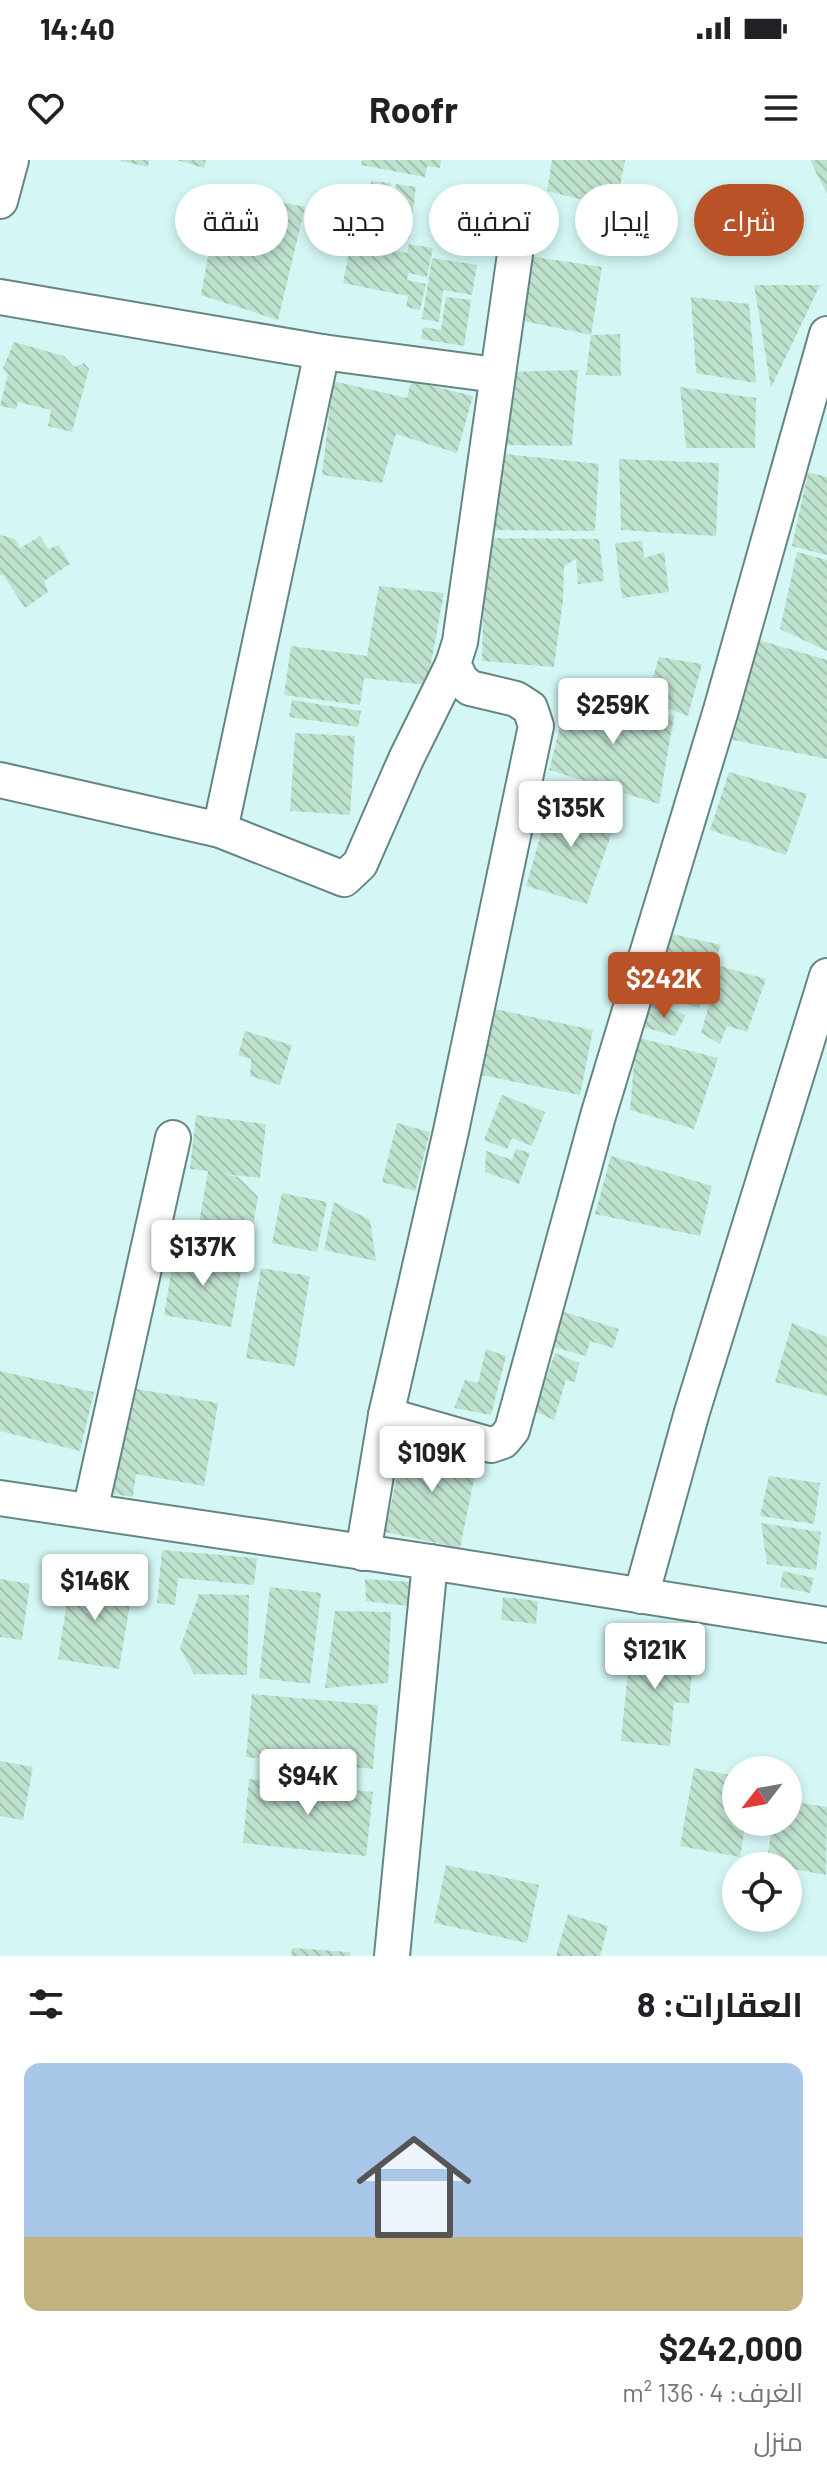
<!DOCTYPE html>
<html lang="ar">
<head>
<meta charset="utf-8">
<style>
  :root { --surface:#fff; --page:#f2f2f2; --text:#202124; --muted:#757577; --line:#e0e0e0; --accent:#b95327 }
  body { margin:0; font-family:Barlow,Cairo,sans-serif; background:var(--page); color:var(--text); direction:rtl; height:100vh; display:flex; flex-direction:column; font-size:30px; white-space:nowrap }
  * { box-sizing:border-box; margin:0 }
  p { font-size:26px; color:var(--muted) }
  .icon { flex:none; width:44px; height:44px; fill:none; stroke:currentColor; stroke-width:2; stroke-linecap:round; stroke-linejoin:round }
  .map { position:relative; height:1796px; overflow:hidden; direction:ltr }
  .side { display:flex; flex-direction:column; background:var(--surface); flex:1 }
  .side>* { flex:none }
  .hud { position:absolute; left:24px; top:24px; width:780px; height:72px; direction:rtl; display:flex; gap:16px }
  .needle { width:52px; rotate:239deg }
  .controls { position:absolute; left:722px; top:1596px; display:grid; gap:16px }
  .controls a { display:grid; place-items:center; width:80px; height:80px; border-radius:50%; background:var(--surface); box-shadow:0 4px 12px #0003; font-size:40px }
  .price { position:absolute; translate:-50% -68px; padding:0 18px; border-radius:8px; background:#fff; color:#222; font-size:26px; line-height:52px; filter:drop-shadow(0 2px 4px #0008) }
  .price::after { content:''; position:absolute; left:50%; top:48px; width:24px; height:18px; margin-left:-12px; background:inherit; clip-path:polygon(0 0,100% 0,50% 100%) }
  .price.current { background:var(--accent); color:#fff }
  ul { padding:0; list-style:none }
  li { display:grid; align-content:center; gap:16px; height:424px; padding:0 24px }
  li+li { border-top:2px solid var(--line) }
  li span { display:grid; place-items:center; height:248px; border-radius:16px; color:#555 }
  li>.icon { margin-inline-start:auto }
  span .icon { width:144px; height:144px; fill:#fffc; stroke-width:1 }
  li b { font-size:34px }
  h2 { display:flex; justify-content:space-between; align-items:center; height:96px; padding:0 24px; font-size:34px }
  .chip { padding:0 28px; border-radius:36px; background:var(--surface); box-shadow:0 4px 12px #0003; font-size:28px; line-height:72px }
  .chip.current { background:var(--accent); color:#fff }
  .status { display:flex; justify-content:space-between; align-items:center; height:56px; padding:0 40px; background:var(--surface); direction:ltr }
  .status svg { height:22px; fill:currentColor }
  header { display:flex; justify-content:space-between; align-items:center; height:104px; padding:0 24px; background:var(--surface); font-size:36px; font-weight:700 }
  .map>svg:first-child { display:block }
  .building { fill:url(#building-back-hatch) }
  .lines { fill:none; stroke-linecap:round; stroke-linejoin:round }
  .minor-casing { stroke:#658684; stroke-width:38 }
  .minor { stroke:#fff; stroke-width:34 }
</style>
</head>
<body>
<div class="status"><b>14:40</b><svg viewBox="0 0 49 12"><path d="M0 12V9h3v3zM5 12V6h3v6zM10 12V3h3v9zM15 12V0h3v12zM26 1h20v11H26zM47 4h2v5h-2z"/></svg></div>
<header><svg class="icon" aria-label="menu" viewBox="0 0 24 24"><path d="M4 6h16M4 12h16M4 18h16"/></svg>Roofr<svg class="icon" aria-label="heart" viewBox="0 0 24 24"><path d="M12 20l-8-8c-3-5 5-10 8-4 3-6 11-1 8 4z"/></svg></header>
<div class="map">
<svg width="827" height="1796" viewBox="0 0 827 1796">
  <defs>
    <pattern id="building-back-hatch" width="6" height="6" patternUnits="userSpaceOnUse" patternTransform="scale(2)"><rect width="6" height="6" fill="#bfe2cf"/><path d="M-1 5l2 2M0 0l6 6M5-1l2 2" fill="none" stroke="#a3c1b1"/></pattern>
  </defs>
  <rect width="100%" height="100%" fill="#d4f7f5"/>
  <g class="building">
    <polygon points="121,0 149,0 148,7 121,1"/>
    <polygon points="177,0 206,0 204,8"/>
    <polygon points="362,0 441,0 440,8 427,6 425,17 361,5"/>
    <polygon points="552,0 625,0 616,48 547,31"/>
    <polygon points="810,0 827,0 827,34"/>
    <polygon points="371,21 391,23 389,37 394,37 396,24 416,27 409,79 365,73"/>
    <polygon points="220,29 305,47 278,160 201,135"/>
    <polygon points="351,82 407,93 409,84 433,88 427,117 409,113 407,120 426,124 420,150 406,147 408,136 343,123"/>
    <polygon points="515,94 602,107 591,175 519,160"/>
    <polygon points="432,98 477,105 472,135 443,130 439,162 422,159"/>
    <polygon points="754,125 820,125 771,228"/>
    <polygon points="446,137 471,140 464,186 421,179 423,167 441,170"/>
    <polygon points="691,137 749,144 756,223 696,213"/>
    <polygon points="620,174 621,216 586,215 591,175"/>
    <polygon points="14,182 64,196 74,207 84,203 89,209 72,272 48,266 51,250 18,242 16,249 0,246 8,214 3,208"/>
    <polygon points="578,210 572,286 507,285 505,212"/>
    <polygon points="333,221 407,238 411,221 473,236 457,293 396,274 382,323 322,315"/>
    <polygon points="680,227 756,238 755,288 686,288"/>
    <polygon points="505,294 599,304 595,371 492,370"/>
    <polygon points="619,299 719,303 716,376 621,370"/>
    <polygon points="808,312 827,317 827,395 792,386"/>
    <polygon points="0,375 15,379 20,388 40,376 48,389 59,385 70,404 44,421 48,432 25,448 4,416 0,415"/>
    <polygon points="485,378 599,379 604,421 578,424 576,399 564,406 563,440 554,507 482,501"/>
    <polygon points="642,381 644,398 664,392 669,432 622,438 615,383"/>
    <polygon points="797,392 827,400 827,491 780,469"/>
    <polygon points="379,426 444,433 427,525 364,518 360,545 284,535 291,486 367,496"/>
    <polygon points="752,478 827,500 827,599 724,578"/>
    <polygon points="659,497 702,504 688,556 646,540"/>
    <polygon points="569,531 674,556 659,644 549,610"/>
    <polygon points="292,540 361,551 358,567 289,557"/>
    <polygon points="295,573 355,576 350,655 290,651"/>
    <polygon points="729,612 807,634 786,695 710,670"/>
    <polygon points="553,633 618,655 587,744 526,726"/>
    <polygon points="672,774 721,785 699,848 657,834"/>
    <polygon points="720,806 766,819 747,872 727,866 720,884 701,873"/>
    <polygon points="651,843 686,855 675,876 643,867"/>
    <polygon points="495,849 593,870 580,935 481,915"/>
    <polygon points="245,871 292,885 280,925 250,916 251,899 238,895"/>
    <polygon points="636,877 718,898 694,969 630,950"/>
    <polygon points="502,935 545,952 532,986 512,978 507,989 484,980"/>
    <polygon points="196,955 266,964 260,1018 223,1014 238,1017 258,1037 248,1095 195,1086 208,1011 190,1009"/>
    <polygon points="397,963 430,972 415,1031 382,1022"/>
    <polygon points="516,989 530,993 519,1024 485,1012 486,991 512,1000"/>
    <polygon points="611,996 712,1026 700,1076 595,1054"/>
    <polygon points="282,1033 327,1042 317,1092 272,1083"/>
    <polygon points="334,1042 370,1060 376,1101 324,1090"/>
    <polygon points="175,1090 243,1101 231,1167 164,1155"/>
    <polygon points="261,1108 310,1116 295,1206 246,1198"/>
    <polygon points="561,1151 619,1169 613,1188 590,1181 586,1196 550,1186"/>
    <polygon points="792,1163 827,1177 827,1236 775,1222"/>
    <polygon points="486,1189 506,1196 491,1255 454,1248 465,1220 478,1223"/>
    <polygon points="555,1193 579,1203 575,1222 566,1220 554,1260 535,1251"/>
    <polygon points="0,1211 94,1232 80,1291 0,1271"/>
    <polygon points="126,1227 218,1243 204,1326 136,1314 133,1337 109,1333"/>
    <polygon points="405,1279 479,1295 460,1388 385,1372"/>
    <polygon points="769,1316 820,1323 814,1364 760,1356"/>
    <polygon points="761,1363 821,1372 816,1410 767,1404"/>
    <polygon points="162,1390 257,1398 254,1425 178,1418 175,1445 157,1443"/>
    <polygon points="783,1411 814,1418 810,1433 780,1427"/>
    <polygon points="71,1415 133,1425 119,1509 58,1499"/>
    <polygon points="0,1419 30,1424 22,1480 0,1477"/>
    <polygon points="365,1419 410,1422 409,1446 366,1441"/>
    <polygon points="270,1427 321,1433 310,1524 259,1518"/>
    <polygon points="199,1434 249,1435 247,1515 194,1514 180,1488"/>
    <polygon points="503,1437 538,1441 536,1464 501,1460"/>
    <polygon points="335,1451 391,1452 388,1523 325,1528"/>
    <polygon points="631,1481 694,1487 689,1544 674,1542 670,1586 621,1581"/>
    <polygon points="252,1534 378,1545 373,1609 246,1597"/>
    <polygon points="0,1601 33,1607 23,1660 0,1656"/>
    <polygon points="694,1608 736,1616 736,1662 746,1662 740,1697 680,1686"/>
    <polygon points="249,1619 373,1632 366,1696 243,1683"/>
    <polygon points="788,1641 827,1647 826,1715 788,1708 788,1706 766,1705 773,1662 788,1662"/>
    <polygon points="446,1705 539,1725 527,1783 434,1763"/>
    <polygon points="568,1754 608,1766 600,1796 556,1796"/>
    <polygon points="292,1788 350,1792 350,1796 291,1796"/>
  </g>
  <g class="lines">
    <g class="minor-casing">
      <g id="minor">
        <polyline points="0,41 11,0"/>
        <polyline points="0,137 322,192 496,215"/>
        <polyline points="0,620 220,670 344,719 360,704 406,599 453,504"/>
        <polyline points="220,670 322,192"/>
        <polyline points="386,1255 491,1285 503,1281 512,1270 598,956 721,550 827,174"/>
        <polyline points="0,1338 430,1402 827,1465"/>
        <polyline points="90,1351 173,978"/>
        <polyline points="363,1393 386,1255 451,971 536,566 530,548 516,539 470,528 461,520 453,504 460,482 515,94"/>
        <polyline points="641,1436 692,1252 827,816"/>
        <polyline points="392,1796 430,1402"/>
      </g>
    </g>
    <use href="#minor" class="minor"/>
  </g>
</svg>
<div class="controls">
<a><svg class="needle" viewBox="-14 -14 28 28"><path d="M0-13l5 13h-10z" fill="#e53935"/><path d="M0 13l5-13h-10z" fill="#757577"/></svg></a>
<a><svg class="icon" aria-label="locate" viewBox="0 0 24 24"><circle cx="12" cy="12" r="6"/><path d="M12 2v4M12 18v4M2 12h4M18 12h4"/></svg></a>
</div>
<b class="price" style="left:613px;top:586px">$259K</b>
<b class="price" style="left:571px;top:689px">$135K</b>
<b class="price current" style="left:664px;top:860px">$242K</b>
<b class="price" style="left:203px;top:1128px">$137K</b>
<b class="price" style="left:432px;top:1334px">$109K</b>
<b class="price" style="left:95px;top:1462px">$146K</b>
<b class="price" style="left:655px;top:1531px">$121K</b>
<b class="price" style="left:308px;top:1657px">$94K</b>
<div class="hud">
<a class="chip current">شراء</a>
<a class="chip">إيجار</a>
<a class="chip">تصفية</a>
<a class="chip">جديد</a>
<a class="chip">شقة</a>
</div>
</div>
<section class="side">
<h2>العقارات: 8<svg class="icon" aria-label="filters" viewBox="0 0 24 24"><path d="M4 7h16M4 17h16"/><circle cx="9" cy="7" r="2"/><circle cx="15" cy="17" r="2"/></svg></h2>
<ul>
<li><span style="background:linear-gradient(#a9c7e8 70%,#c2b280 0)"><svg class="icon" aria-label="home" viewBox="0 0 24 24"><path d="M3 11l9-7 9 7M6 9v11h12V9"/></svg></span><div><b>$242,000</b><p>الغرف: 4 · 136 m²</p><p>منزل</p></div></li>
</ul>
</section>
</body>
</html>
